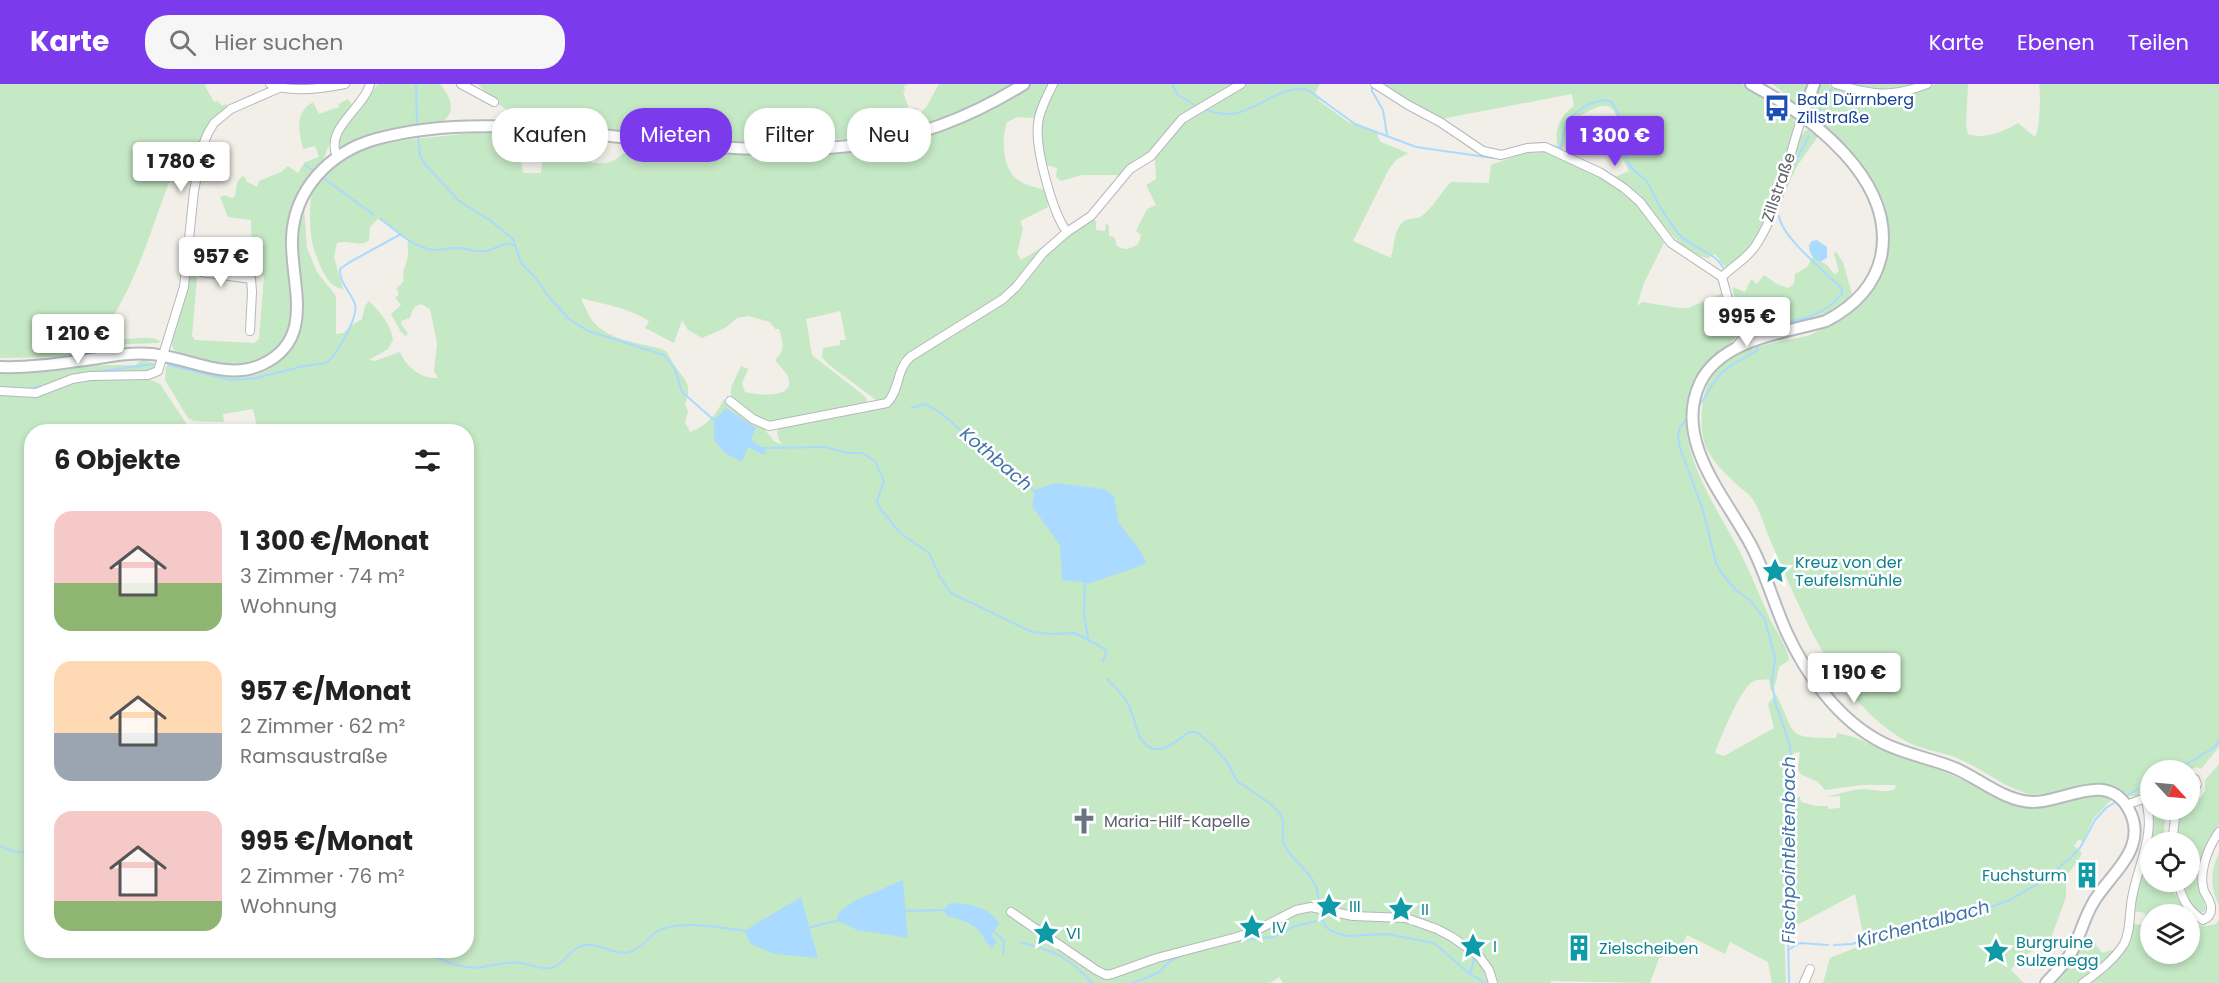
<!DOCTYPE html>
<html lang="de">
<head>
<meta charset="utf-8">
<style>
  :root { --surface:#fff; --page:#f6f6f6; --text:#222; --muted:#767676; --accent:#7c3aed }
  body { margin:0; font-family:Poppins,sans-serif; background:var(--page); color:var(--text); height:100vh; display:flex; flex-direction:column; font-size:22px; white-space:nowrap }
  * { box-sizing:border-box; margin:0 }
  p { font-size:20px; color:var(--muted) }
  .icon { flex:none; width:33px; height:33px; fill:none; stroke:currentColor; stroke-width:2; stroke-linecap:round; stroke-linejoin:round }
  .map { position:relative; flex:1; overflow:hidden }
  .drawer { position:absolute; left:24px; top:340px; width:450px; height:534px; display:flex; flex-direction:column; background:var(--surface); border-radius:24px; box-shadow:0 3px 9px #0003 }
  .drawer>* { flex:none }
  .top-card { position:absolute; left:492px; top:24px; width:570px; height:54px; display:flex; gap:12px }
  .needle { width:39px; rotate:116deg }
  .controls { position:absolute; left:2140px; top:676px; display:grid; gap:12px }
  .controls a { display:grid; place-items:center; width:60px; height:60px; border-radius:50%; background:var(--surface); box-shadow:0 3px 9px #0003; font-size:30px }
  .price { position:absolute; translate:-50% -51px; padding:0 14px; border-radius:6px; background:#fff; color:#222; font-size:20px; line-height:39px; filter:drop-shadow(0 2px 3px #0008) }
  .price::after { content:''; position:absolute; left:50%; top:36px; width:18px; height:14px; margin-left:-9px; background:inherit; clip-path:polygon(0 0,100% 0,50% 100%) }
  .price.selected { background:var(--accent); color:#fff }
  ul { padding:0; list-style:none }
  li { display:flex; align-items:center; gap:18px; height:150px; padding:0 30px }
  li span { display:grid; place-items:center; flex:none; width:168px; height:120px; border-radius:18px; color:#555 }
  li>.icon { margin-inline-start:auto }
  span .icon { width:72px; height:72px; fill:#fffc; stroke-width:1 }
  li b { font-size:26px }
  h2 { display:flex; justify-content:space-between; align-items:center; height:72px; padding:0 30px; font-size:26px }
  .pill { padding:0 21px; border-radius:24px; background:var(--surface); box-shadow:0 3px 9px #0003; font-size:21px; line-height:54px }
  .pill.selected { background:var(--accent); color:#fff }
  header { display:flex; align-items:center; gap:36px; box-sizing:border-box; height:84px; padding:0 30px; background:var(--accent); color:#fff }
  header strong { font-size:28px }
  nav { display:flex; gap:33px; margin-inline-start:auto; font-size:21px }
  .search { width:420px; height:54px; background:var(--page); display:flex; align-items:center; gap:15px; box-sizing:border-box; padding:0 21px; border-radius:24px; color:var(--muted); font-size:22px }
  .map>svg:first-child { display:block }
  .green { fill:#c5e8c5; fill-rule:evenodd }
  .water { fill:#aadaff }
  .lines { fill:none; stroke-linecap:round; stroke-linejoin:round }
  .stream { stroke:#aadaff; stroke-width:2 }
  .street-casing { stroke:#b5b8bc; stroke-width:10 }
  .secondary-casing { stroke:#b6babf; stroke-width:14 }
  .street { stroke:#fff; stroke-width:8 }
  .secondary { stroke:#fff; stroke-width:10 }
  .labels { text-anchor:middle; stroke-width:5; stroke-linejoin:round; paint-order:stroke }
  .transit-label { font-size:16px; fill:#164399; stroke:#fff; text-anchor:start }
  .street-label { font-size:16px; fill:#5f6368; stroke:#fff }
  .culture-label { font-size:16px; fill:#0d838f; stroke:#fff; text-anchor:start }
  .worship-label { font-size:16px; fill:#5b616d; stroke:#fff; text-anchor:start }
  .water-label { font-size:18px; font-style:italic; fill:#4174aa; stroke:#fff }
</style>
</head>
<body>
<header>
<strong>Karte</strong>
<div class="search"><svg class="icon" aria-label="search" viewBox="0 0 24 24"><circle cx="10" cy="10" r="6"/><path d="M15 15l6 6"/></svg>Hier suchen</div>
<nav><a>Karte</a><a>Ebenen</a><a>Teilen</a></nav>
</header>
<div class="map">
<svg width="2219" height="899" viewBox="0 0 2219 899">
  <rect width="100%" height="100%" fill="#f1efe8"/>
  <g class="green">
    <path d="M0 0H207L205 2 214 18 218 17 222 22 226 20 228 23 216 33 197 76 191 75 188 91 178 89 177 99 170 96C151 145 136 200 106 243 118 266 143 247 160 257L159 259 126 260 93 269 60 273 0 274Z"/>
    <path d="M378 0H440C451 13 458 29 440 39L378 48 340 63 333 51 323 76 299 106 293 121 288 140 286 171 292 193 294 211 291 240 280 261 255 278 233 282 210 278 175 267 172 262V250L191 191 196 192 197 194 192 252 195 256 254 259 259 255 264 192 259 191 260 177 252 176 251 136 228 133 220 113 224 111 232 114 235 112 237 99 241 93 244 92 247 98 257 103 259 97 281 88 288 82 298 89 305 78 319 73 315 62 303 65C299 47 294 29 313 18L319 30 339 23V20L348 15 352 21 351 34H353Z"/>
    <path d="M478 0H909L904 2 905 7 903 8 909 25 918 24 889 49 877 53 790 58 727 57 678 54 521 33C503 26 491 14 478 0Z"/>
    <polygon points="939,0 1016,0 954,32 907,48 906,45 927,22"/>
    <path d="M1031 0H1049L1034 34 1017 33 1007 38C1004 47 1003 56 1004 66 1007 94 1019 100 1045 106L1048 123 1020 137 1023 144 1017 169 1021 176 1054 156C1035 173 1021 194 1003 212L900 276V283L903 288 916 273 1011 211 1037 180 1058 158 1092 135 1096 137V146L1105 147 1106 139 1109 142V152L1114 153 1117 162C1125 167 1131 165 1138 160L1141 151 1136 147 1147 125 1156 121 1146 101 1156 95 1155 76 1148 70 1121 91H1082L1061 97 1056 93 1057 84 1047 81C1035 51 1043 28 1056 0H1320L1315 9 1321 14 1318 16 1348 38 1378 49V53L1381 58 1408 69 1396 76 1389 85 1353 157 1391 174C1394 164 1394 147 1402 139 1407 133 1414 136 1420 133 1429 129 1443 106 1451 98L1489 99 1491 81 1520 70 1545 67 1612 99 1617 92 1629 87C1625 80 1621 73 1621 65 1620 50 1621 10 1593 25 1583 30 1569 36 1566 49 1565 56 1565 61 1562 67L1559 66C1552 49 1560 31 1574 22L1572 10 1441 35 1408 19 1386 2V0H1742L1774 23 1796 35 1781 92 1759 150 1751 164 1727 185 1715 170 1708 174C1692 172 1673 154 1664 141L1655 145 1664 159 1644 199 1637 222 1642 218 1679 224H1688L1723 209 1742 240C1739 254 1730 258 1721 267 1704 284 1688 305 1686 330 1683 377 1719 428 1740 468 1751 490 1760 513 1770 535 1776 547 1787 562 1789 576L1779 583 1776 598 1771 608 1769 595C1765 596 1758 595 1754 597 1741 602 1720 655 1715 669L1724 672 1774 644 1768 620 1776 610C1797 652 1784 654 1836 654L1837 649C1859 653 1873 662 1893 670 1903 673 1914 675 1924 679 1939 684 1953 692 1967 698 1986 706 2006 719 2026 723 2055 728 2080 702 2112 715L2093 735 2083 757 2078 756 2074 762 2081 768V772L2066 793V813L2051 854 2052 856 2046 873 2040 863 2021 873 2011 886 2024 899H1823L1830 874 1865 860 1855 810 1784 848 1786 899H1772L1768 878 1730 858 1725 870 1687 851 1679 867 1659 874 1650 899 1551 897V899H1283L1279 893 1270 899H0V309L17 311H39L64 300 95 294 149 295 160 300 192 348H32V867H466V348H258L253 325 223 330 224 338 194 337 188 334 165 296 166 283 173 278C211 289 253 307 284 273 317 237 294 191 297 149 298 140 299 129 304 123L307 164 317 188 336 212V250L344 249 349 243 362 235 365 222 369 217C380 228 391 240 393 256L388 265 369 276 375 277 400 268C406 283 421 295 438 294L434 287 437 259 430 225 421 220C413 222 412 227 410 234L401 237V240L408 249 406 252 401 248 391 230 401 221 395 213 398 212V206L396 205 404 197C401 187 407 181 408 171 409 164 406 161 409 156L378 135 370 143 369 156C360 164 349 155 337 159L334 173 343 205C328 204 321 184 316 171 311 158 310 145 310 131 310 124 310 116 312 109 328 61 402 56 444 52 472 49 501 46 530 48L529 53 518 58 523 89H541L543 72C562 72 594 82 610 78 617 76 624 68 631 65 641 68 647 64 657 63 664 62 672 63 680 64 814 74 914 76 1031 0ZM582 214C607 222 625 222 649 237L645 244 674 259 682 236 688 246 702 254 725 244 737 234 748 232 770 238 775 245H779C783 258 786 266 775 276 779 282 788 289 789 296 793 315 755 311 745 308L742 299 748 285 741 282C738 290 729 303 731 312 734 325 757 337 769 338 782 339 853 326 866 320L867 315 862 310 812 271 806 235 840 227 846 256H840V261L823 264 822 273 828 280 884 322 783 341 777 347 778 354 782 360 775 358 764 345 724 315C716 331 707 342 690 348L685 338 688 328 685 320C694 298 683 296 673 279 670 274 668 267 662 265 635 258 597 255 587 227 585 222 582 219 582 214ZM1800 668 1798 684 1800 690 1818 698 1825 706 1863 701H1896L1895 705C1885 710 1872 705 1861 705 1850 706 1838 710 1827 713L1840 712V724L1828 725V722H1816L1801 718 1800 713 1789 710 1788 675 1794 669Z"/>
    <path d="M1772 0H1830V2L1853 9 1890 13 1913 9 1935 0H1968L1966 40 1968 50C1985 56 2005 47 2018 39L2035 53C2040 47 2041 9 2039 0H2219V663L2201 685 2196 683 2187 687H2151V703L2144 712H2130L2105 700 2033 711C2005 705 1985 686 1959 675 1941 667 1919 666 1902 655 1832 611 1803 530 1771 458 1765 445 1761 428 1753 416 1748 408 1737 402 1731 395 1721 386 1708 371 1704 358 1700 342 1701 318 1707 302 1723 263 1771 260 1807 252 1813 250 1819 246 1825 243 1854 229 1877 210 1885 178 1890 158 1890 136 1883 117 1869 81 1839 57 1811 32 1805 27 1797 23 1791 17 1784 11 1780 4 1772 0Z"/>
    <path d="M1846 0H1920C1892 9 1875 6 1846 0Z"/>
    <polygon points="1806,46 1810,46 1818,52 1797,82 1785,108 1782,106 1798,54"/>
    <polygon points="1836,168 1843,178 1852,210 1851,215 1828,231 1762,247 1756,244 1733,209 1733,203 1745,208 1751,195 1757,200 1764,191 1777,200 1788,204 1794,200 1795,190 1807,183 1813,173 1827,181 1834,190 1839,188 1834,169"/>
    <polygon points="141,276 154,279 154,285 146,288 87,290 33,307 0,304 0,288 79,281 135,281"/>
    <path d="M2219 680V743C2203 759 2197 781 2200 804 2201 811 2205 818 2206 826L2200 830C2190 822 2187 811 2184 798H2190V759H2178L2177 744 2180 726H2190V715L2201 713 2205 707V696Z"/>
    <path d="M2151 715V726H2168L2164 742 2166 759H2151V798H2172V805L2188 831H2151V870H2190V834C2198 843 2204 843 2216 840L2219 835V899H2056L2072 881 2085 856 2094 858 2102 869 2112 866 2121 871 2128 860 2133 840 2144 841 2145 829 2134 827 2135 807 2151 728 2149 716Z"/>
    <path d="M2219 769V822C2210 803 2210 788 2219 769Z"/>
  </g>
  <g class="water">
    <path d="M1817 156 1827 163V174L1820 178C1813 175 1809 169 1809 161L1812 157Z"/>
    <polygon points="726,324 756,344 751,356 766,366 764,371 748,363 742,378 725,369 714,356 714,336"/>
    <polygon points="1055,399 1104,405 1114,412 1119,439 1142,469 1146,480 1090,499 1062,496 1060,461 1032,422 1035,406"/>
    <polygon points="903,796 908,854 857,846 837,836 839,828 854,817"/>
    <polygon points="801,813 818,874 775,870 751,860 744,847"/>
    <path d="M950 819C969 820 988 822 999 839L991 852 997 857 992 864C985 858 985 854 980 848 972 838 958 835 947 832L943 826Z"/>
  </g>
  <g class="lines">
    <g class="stream">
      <polyline points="416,0 417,42"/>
      <polyline points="1172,0 1178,11 1195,21"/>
      <polyline points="1372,0 1372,7 1383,26 1387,51"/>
      <path d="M1203 25C1213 28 1226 32 1236 29 1261 24 1282 0 1308 6L1355 40 1416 63 1493 74"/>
      <polyline points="1817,32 1831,5"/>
      <polyline points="418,51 420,72 424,79 459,117 491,137 513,155 521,179 535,193 550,214 569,235 588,247 664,271 675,285 682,308 715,337"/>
      <path d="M1530 60 1543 59 1560 64C1563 59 1562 52 1564 46 1568 30 1594 13 1610 17 1628 36 1617 57 1628 78 1632 87 1641 91 1647 98 1651 103 1653 110 1656 115 1662 127 1671 140 1679 150 1692 165 1719 168 1725 188"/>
      <polyline points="305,81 314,87"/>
      <polyline points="1789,89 1809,52"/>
      <polyline points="322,93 374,131"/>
      <path d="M381 135C396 147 414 164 434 166 442 166 449 164 457 164 467 164 476 169 485 167 500 165 500 156 516 162"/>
      <polyline points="1731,211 1742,225"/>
      <path d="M1747 232 1756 243C1785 237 1822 238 1842 209V205C1826 188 1782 154 1779 132"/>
      <path d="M168 281 231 296 256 294 304 282 326 279C336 272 359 233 355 220 351 208 339 199 340 185L350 178 401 150"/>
      <polyline points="81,290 154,280"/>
      <polyline points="0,303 15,304"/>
      <polyline points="27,305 47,301"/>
      <path d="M1698 323C1705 315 1708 307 1714 298 1723 284 1742 275 1757 267L1758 263"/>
      <path d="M911 324 924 320C942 326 954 342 969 353 992 372 1017 387 1037 410"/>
      <polyline points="1690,331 1680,343 1678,353 1680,364 1703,426 1716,479 1723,491 1736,506 1751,517 1765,536 1775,574 1772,597 1775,618 1790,661 1793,703 1789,720 1792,738 1788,753 1788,781 1792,808 1788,849 1789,899"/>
      <polyline points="764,364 826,363 847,369 862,369 875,377 884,397 877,417 879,423 900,449 929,469 940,493 951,509 1032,548 1050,550 1075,549 1105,565 1106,569 1103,577"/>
      <polyline points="1085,497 1084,530 1088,554"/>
      <path d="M1107 595C1115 603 1123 610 1128 620 1133 630 1135 641 1139 651 1152 678 1174 660 1189 648H1197L1212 661 1228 679 1237 697 1271 720 1281 731 1283 738V758L1289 769 1310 792 1316 802 1320 823"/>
      <polyline points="2175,687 2215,663 2219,656"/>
      <polyline points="2128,711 2151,697"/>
      <polyline points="0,762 12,767 32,769"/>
      <polyline points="904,827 946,826"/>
      <polyline points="1321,829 1325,842 1331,847 1346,852 1387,850 1434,859 1470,890 1485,899"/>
      <polyline points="807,844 840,836"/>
      <polyline points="992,846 1004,857 1003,870"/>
      <polyline points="1230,858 1273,853 1295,842 1322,836"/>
      <path d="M1022 859C1054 866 1070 874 1092 899"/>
      <polyline points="1834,861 1852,860 1906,842 1942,833 1968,831 2010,816 2047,794 2071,773 2080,764 2095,736 2106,724 2114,719"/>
      <polyline points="1788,866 1800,859 1828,861"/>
      <path d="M422 867C442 876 461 886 483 883 495 881 508 877 520 879 530 880 541 886 551 884 565 881 570 863 585 861 601 859 614 872 630 868 642 864 646 856 655 849 674 834 723 844 746 847"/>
      <polyline points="1470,890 1474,875"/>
      <polyline points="1133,899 1158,889 1170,877 1181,871"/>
    </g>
    <g class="street-casing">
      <g id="street">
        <path d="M270 0C289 9 325 4 345 0"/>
        <polyline points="461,0 494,18"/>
        <path d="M1053 0C1047 13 1039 26 1038 40 1035 64 1052 128 1067 148"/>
        <polyline points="1375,0 1408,21 1440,38 1483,67 1501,71 1527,64 1545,63 1601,89 1624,104 1640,118 1671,159 1722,193 1728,215 1742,230 1747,240 1746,250 1736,263"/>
        <path d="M1836 0C1871 11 1892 14 1927 0"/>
        <path d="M337 72C324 45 364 24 370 0"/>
        <polyline points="189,159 198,162 198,182 201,188 251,195 252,208 250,247"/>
        <path d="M1722 193C1733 182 1748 174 1756 161 1780 125 1788 73 1802 33"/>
        <polyline points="0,307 36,309 72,295 90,292 148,291 158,287 184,203 194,107 203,61 208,49 214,39 231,25 279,4"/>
        <path d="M730 317 753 335 769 342 887 319C900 306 896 286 910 273L1003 215 1016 203 1043 169 1067 148 1091 132 1130 85 1151 72 1182 35 1241 0"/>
        <polyline points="2190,693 2195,695 2197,700 2194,707 2190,710"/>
        <polyline points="2126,721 2151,712"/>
        <polyline points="2172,759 2176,726"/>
        <path d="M2178 798C2182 815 2188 827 2203 836 2208 834 2211 831 2211 825 2212 819 2207 813 2204 807 2198 789 2208 763 2219 748"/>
        <polyline points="1011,828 1096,886 1106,891 1112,890 1157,874 1237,853 1259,845 1296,826 1311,823 1353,832 1406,834 1437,845 1452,853 1479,872 1489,886 1493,899"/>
        <polyline points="1804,899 1810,885"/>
        <path d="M2083 899C2098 888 2114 876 2124 860 2131 847 2129 829 2132 814 2138 780 2157 749 2145 714"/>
      </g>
    </g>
    <g class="secondary-casing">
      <g id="secondary">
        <path d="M1751 0C1811 32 1897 96 1881 173 1874 203 1853 223 1826 237 1784 249 1721 255 1700 299 1672 358 1728 415 1753 465 1766 491 1774 520 1786 547 1806 591 1839 637 1883 659 1905 670 1929 674 1952 683 1978 693 2003 717 2032 718 2063 719 2106 686 2128 724 2151 764 2109 790 2093 819 2084 834 2080 852 2072 867 2066 879 2055 889 2046 899"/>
        <polyline points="1802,33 1814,0"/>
        <path d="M0 283C29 284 56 280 85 276 107 273 128 268 151 270 188 273 226 298 263 280 317 254 290 199 292 154 294 105 330 68 376 55 453 34 534 43 611 52 695 62 782 72 866 60 923 52 976 30 1024 0"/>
      </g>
    </g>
    <use href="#street" class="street"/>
    <use href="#secondary" class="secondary"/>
  </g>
  <defs>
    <g id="bus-bare" transform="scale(2.07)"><path d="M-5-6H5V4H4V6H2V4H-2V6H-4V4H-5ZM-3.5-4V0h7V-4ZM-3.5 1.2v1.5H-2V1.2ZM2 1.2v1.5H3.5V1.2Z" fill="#1a4fb4" stroke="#fff" stroke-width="2.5" paint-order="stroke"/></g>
    <g id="sight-bare" transform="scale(2.07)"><path d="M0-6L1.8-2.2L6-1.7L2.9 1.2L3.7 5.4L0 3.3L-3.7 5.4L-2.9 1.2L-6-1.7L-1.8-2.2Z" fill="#0f9aa8" stroke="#fff" stroke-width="2.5" paint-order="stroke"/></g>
    <g id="church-bare" transform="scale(2.07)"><path d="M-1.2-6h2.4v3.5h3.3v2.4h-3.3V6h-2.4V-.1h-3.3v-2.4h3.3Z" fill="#6b7280" stroke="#fff" stroke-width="2.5" paint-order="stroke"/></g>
    <g id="building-bare" transform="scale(2.07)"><path d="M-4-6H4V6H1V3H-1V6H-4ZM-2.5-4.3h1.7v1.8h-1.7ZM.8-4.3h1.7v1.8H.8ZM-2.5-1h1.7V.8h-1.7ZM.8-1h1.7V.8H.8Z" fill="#0f9aa8" stroke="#fff" stroke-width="2.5" paint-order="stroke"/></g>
  </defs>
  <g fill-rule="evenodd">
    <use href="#bus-bare" x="1777" y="24"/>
    <use href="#sight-bare" x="1775" y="487"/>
    <use href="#church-bare" x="1084" y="737"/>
    <use href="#building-bare" x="2087" y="791"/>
    <use href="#sight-bare" x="1329" y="822"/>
    <use href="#sight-bare" x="1401" y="825"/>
    <use href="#sight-bare" x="1252" y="843"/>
    <use href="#sight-bare" x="1046" y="849"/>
    <use href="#sight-bare" x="1473" y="862"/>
    <use href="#building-bare" x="1579" y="864"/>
    <use href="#sight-bare" x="1996" y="867"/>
  </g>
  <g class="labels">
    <g class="transit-label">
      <text x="1797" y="21">Bad Dürrnberg<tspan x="1797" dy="18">Zillstraße</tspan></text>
    </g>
    <g class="street-label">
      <text transform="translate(1778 103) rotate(-71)" y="6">Zillstraße</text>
    </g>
    <g class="culture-label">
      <text x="1795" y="484">Kreuz von der<tspan x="1795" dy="18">Teufelsmühle</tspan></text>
      <text x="2067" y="797" text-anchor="end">Fuchsturm</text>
      <text x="1349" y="828">III</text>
      <text x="1421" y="831">II</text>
      <text x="1272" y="849">IV</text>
      <text x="1066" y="855">VI</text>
      <text x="2016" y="864">Burgruine<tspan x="2016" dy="18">Sulzenegg</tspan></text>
      <text x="1493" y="868">I</text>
      <text x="1599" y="870">Zielscheiben</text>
    </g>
    <g class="worship-label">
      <text x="1104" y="743">Maria-Hilf-Kapelle</text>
    </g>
    <g class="water-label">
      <text transform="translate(996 375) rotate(40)" y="6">Kothbach</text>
      <text transform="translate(1789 766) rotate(-90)" y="6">Fischpointleitenbach</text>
      <text transform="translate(1923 840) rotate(-15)" y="6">Kirchentalbach</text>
    </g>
  </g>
</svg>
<div class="controls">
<a><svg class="needle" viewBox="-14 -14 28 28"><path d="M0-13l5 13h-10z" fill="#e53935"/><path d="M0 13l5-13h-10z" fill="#767676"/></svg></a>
<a><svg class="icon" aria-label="locate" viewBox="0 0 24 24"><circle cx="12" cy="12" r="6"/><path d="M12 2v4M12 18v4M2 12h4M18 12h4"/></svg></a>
<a><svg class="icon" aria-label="layers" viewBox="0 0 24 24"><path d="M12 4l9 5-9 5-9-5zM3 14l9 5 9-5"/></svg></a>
</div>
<b class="price selected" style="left:1615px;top:83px">1 300 €</b>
<b class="price" style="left:181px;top:109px">1 780 €</b>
<b class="price" style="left:221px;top:204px">957 €</b>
<b class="price" style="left:1747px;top:264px">995 €</b>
<b class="price" style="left:78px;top:281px">1 210 €</b>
<b class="price" style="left:1854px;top:620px">1 190 €</b>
<div class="top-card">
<a class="pill">Kaufen</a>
<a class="pill selected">Mieten</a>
<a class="pill">Filter</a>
<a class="pill">Neu</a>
</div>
<section class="drawer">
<h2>6 Objekte<svg class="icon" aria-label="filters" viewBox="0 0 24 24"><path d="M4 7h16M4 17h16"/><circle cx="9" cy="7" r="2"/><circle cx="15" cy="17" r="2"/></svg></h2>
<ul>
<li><span style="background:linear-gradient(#f6c9c9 60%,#8fb573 0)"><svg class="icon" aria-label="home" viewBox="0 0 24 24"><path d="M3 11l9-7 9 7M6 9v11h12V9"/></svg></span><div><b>1 300 €/Monat</b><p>3 Zimmer · 74 m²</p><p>Wohnung</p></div></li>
<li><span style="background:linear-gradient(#ffd9b3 60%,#9aa5b1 0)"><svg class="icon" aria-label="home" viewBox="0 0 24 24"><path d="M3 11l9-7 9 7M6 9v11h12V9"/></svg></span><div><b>957 €/Monat</b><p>2 Zimmer · 62 m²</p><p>Ramsaustraße</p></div></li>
<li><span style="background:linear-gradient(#f6c9c9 75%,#8fb573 0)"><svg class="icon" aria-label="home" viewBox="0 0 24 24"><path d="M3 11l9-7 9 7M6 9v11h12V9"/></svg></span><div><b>995 €/Monat</b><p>2 Zimmer · 76 m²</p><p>Wohnung</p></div></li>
</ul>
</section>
</div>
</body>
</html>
